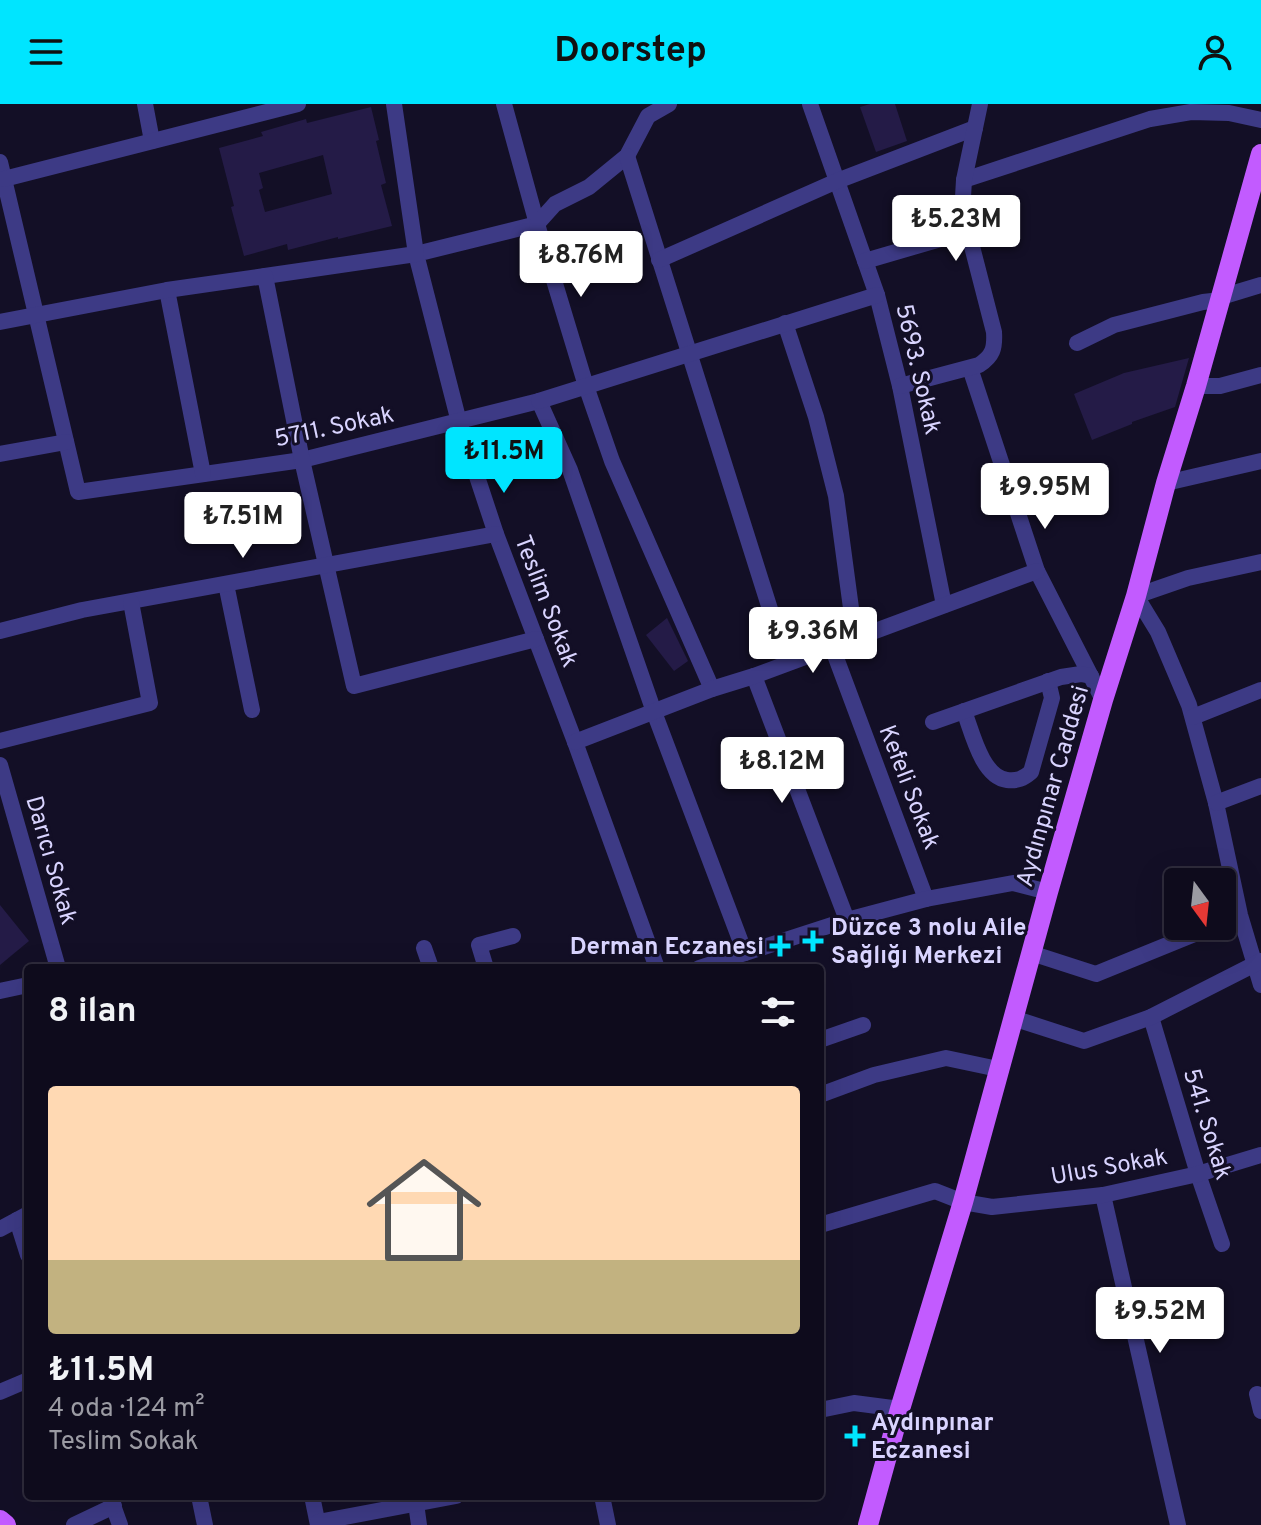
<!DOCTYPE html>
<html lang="tr">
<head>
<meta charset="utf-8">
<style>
  :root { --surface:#0e0b1c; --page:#1c1929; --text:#f1f3f6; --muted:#9b9ba3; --line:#2e2b3b; --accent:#00e5ff }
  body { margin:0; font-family:Overpass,sans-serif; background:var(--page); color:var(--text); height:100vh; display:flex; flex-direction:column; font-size:30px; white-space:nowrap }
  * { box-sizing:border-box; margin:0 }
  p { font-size:26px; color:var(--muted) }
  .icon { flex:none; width:44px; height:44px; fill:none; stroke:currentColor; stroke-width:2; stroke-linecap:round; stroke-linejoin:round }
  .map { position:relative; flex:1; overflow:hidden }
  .side { position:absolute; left:24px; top:860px; width:800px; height:536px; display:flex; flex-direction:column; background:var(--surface); border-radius:8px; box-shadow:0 8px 32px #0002,0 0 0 2px var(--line) }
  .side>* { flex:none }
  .needle { width:52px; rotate:165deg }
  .tools { position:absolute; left:1164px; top:764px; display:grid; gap:16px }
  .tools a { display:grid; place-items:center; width:72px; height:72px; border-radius:8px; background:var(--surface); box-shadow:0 8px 32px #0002,0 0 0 2px var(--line); font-size:40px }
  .price { position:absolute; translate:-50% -68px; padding:0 18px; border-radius:8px; background:#fff; color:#222; font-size:26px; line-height:52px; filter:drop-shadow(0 2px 4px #0008) }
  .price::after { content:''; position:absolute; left:50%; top:48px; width:24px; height:18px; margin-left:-12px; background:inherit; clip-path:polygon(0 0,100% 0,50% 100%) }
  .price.on { background:var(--accent); color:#111 }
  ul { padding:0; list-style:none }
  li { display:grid; align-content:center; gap:16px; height:424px; padding:0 24px }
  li+li { border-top:2px solid var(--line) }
  li span { display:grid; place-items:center; height:248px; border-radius:8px; color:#555 }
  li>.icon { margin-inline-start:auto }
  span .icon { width:144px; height:144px; fill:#fffc; stroke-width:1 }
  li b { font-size:34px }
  h2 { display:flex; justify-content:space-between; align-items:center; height:96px; padding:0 24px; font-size:34px }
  header { display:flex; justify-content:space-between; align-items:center; height:104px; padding:0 24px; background:var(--accent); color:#111; font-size:36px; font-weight:700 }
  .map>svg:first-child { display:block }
  .building { fill:#241b47; fill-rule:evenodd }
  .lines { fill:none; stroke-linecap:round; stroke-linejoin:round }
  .minor { stroke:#3d3a85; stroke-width:16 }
  .major { stroke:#c25bff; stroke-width:20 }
  .poi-dot { fill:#00e5ff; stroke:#130f26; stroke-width:3 }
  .labels { text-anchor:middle; stroke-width:6; stroke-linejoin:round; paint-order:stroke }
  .street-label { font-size:24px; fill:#d9d4ff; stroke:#130f26 }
  .poi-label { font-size:24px; font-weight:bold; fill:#d9d4ff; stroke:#130f26; text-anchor:start }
</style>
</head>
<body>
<header><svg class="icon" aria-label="menu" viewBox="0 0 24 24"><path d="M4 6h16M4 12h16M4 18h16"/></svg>Doorstep<svg class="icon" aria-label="person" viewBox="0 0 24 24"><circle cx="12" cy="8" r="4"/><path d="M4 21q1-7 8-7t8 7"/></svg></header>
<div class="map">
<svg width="1261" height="1421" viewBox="0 0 1261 1421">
  <rect width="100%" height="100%" fill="#130f26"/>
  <g class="building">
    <polygon points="870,0 895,0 907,37 876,48 860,3"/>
    <path d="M371 3 379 36 376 37 386 79 381 81 392 122 338 135V133L288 146 287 140 244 152 231 103 234 102 219 44 263 32 261 28 306 15 307 19ZM323 51 332 90 265 108 259 86 263 84 259 69Z"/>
    <polygon points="1189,254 1175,303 1132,318 1132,320 1092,336 1074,290 1124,269"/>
    <polygon points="667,514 688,557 674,567 646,531"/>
    <polygon points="0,801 29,837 0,861"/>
  </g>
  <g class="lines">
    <g class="minor">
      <polyline points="145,0 152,37"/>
      <polyline points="504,0 537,120 416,150 459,318 496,430 575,638 657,864"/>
      <polyline points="669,0 648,12 627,52 589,83 555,100 537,120 586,282 612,357 712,585"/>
      <polyline points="810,0 877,191 900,282 944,501"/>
      <polyline points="627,52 787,559"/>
      <polyline points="0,58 78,388 302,356 539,297 570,366 654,608 745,849"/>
      <polyline points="4,75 298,0"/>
      <polyline points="964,76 1150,15 1191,8 1229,9 1261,16"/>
      <polyline points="659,156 837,77 975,24"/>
      <polyline points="865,157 968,127"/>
      <polyline points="265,172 416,150 394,0"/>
      <polyline points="167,186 203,370"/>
      <polyline points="1221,193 1261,181"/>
      <polyline points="0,218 167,186 265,172 302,356 354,582 536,535"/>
      <polyline points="785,219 816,313 836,392 855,534"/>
      <polyline points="1077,239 1114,221 1203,198 1221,196"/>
      <polyline points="970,264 1037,467 1103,596"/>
      <path d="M900 282 979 261C993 252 995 244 994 228L968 127 963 93 964 76 980 0"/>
      <polyline points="1196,282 1220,282 1261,271"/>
      <polyline points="539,297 877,191"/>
      <polyline points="0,350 66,338"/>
      <polyline points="1166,379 1261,357"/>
      <polyline points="1261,458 1188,474 1136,492 1158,528 1189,601 1216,699 1240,811 1261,881"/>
      <polyline points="226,480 252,606"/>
      <polyline points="0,527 82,506 496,430"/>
      <polyline points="832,543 926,795"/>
      <polyline points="754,572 847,816"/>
      <path d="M964 607C972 628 982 673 1007 676 1017 677 1023 675 1031 668L1052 594 1048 577"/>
      <polyline points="1193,613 1261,586"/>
      <polyline points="933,618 1061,573 1081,570 1091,572"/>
      <polyline points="0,637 150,599 131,498"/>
      <polyline points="575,638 712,585 754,572 1037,467"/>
      <polyline points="0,661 58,864"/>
      <polyline points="1216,699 1261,682"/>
      <polyline points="424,844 431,864"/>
      <polyline points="1031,849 1096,870 1214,822"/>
      <polyline points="486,864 479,841 513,832"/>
      <polyline points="699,864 847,816 926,795 1013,779 1048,788"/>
      <polyline points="0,887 28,881"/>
      <polyline points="1151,913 1198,1070 1222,1140"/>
      <polyline points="1013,914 1084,937 1151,913 1261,857"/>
      <polyline points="820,936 863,921"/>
      <polyline points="820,991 874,971 946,954 998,965"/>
      <polyline points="1103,1091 1178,1421"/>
      <polyline points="17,1116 28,1151"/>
      <polyline points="820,1121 935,1087 963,1098 992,1103 1103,1091 1198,1070 1261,1051"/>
      <polyline points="0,1125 28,1110"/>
      <polyline points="0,1288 28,1276"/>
      <polyline points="1257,1290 1261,1307"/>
      <polyline points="820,1306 854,1299 900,1305"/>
      <polyline points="199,1392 205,1421"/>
      <polyline points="312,1392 318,1421"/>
      <polyline points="415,1392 419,1421"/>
      <polyline points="602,1392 608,1421"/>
      <polyline points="110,1393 120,1421"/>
      <polyline points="318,1418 456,1392"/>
      <polyline points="74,1421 114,1402"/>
    </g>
    <g class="major">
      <polyline points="0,1416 6,1421"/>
      <polyline points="868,1421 900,1305 963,1098 1048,788 1103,596 1136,492 1166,379 1196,282 1261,50"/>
    </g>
  </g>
  <g class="poi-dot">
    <path d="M809 825h8v8h8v8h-8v8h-8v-8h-8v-8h8z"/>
    <path d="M776 830h8v8h8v8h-8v8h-8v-8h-8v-8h8z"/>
    <path d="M851 1320h8v8h8v8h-8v8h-8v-8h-8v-8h8z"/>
  </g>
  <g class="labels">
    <g class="street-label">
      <text transform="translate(919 265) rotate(77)" y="8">5693. Sokak</text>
      <text transform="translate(334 322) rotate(-12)" y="8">5711. Sokak</text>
      <text transform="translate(547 497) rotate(69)" y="8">Teslim Sokak</text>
      <text transform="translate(1052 682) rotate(-74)" y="8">Aydınpınar Caddesi</text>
      <text transform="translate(910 683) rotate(69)" y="8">Kefeli Sokak</text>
      <text transform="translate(52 756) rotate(74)" y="8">Darıcı Sokak</text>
      <text transform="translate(1208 1020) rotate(73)" y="8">541. Sokak</text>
      <text transform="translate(1109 1062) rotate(-10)" y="8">Ulus Sokak</text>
    </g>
    <g class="poi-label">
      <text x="831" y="831">Düzce 3 nolu Aile<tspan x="831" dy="28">Sağlığı Merkezi</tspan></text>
      <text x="764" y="850" text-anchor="end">Derman Eczanesi</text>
      <text x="871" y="1326">Aydınpınar<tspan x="871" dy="28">Eczanesi</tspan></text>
    </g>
  </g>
</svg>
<div class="tools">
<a><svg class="needle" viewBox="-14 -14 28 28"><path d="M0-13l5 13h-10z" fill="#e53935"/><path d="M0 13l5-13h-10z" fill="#9b9ba3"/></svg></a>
</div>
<b class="price" style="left:956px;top:159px">₺5.23M</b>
<b class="price" style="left:581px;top:195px">₺8.76M</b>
<b class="price on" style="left:504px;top:391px">₺11.5M</b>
<b class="price" style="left:1045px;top:427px">₺9.95M</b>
<b class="price" style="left:243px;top:456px">₺7.51M</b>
<b class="price" style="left:813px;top:571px">₺9.36M</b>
<b class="price" style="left:782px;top:701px">₺8.12M</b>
<b class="price" style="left:1160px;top:1251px">₺9.52M</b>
<section class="side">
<h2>8 ilan<svg class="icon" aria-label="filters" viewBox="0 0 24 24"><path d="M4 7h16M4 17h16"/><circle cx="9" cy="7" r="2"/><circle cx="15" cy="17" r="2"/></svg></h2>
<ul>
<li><span style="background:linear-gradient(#ffd9b3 70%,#c2b280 0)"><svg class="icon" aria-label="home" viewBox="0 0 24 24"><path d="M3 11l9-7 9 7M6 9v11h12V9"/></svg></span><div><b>₺11.5M</b><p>4 oda · 124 m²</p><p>Teslim Sokak</p></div></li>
</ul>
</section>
</div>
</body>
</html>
